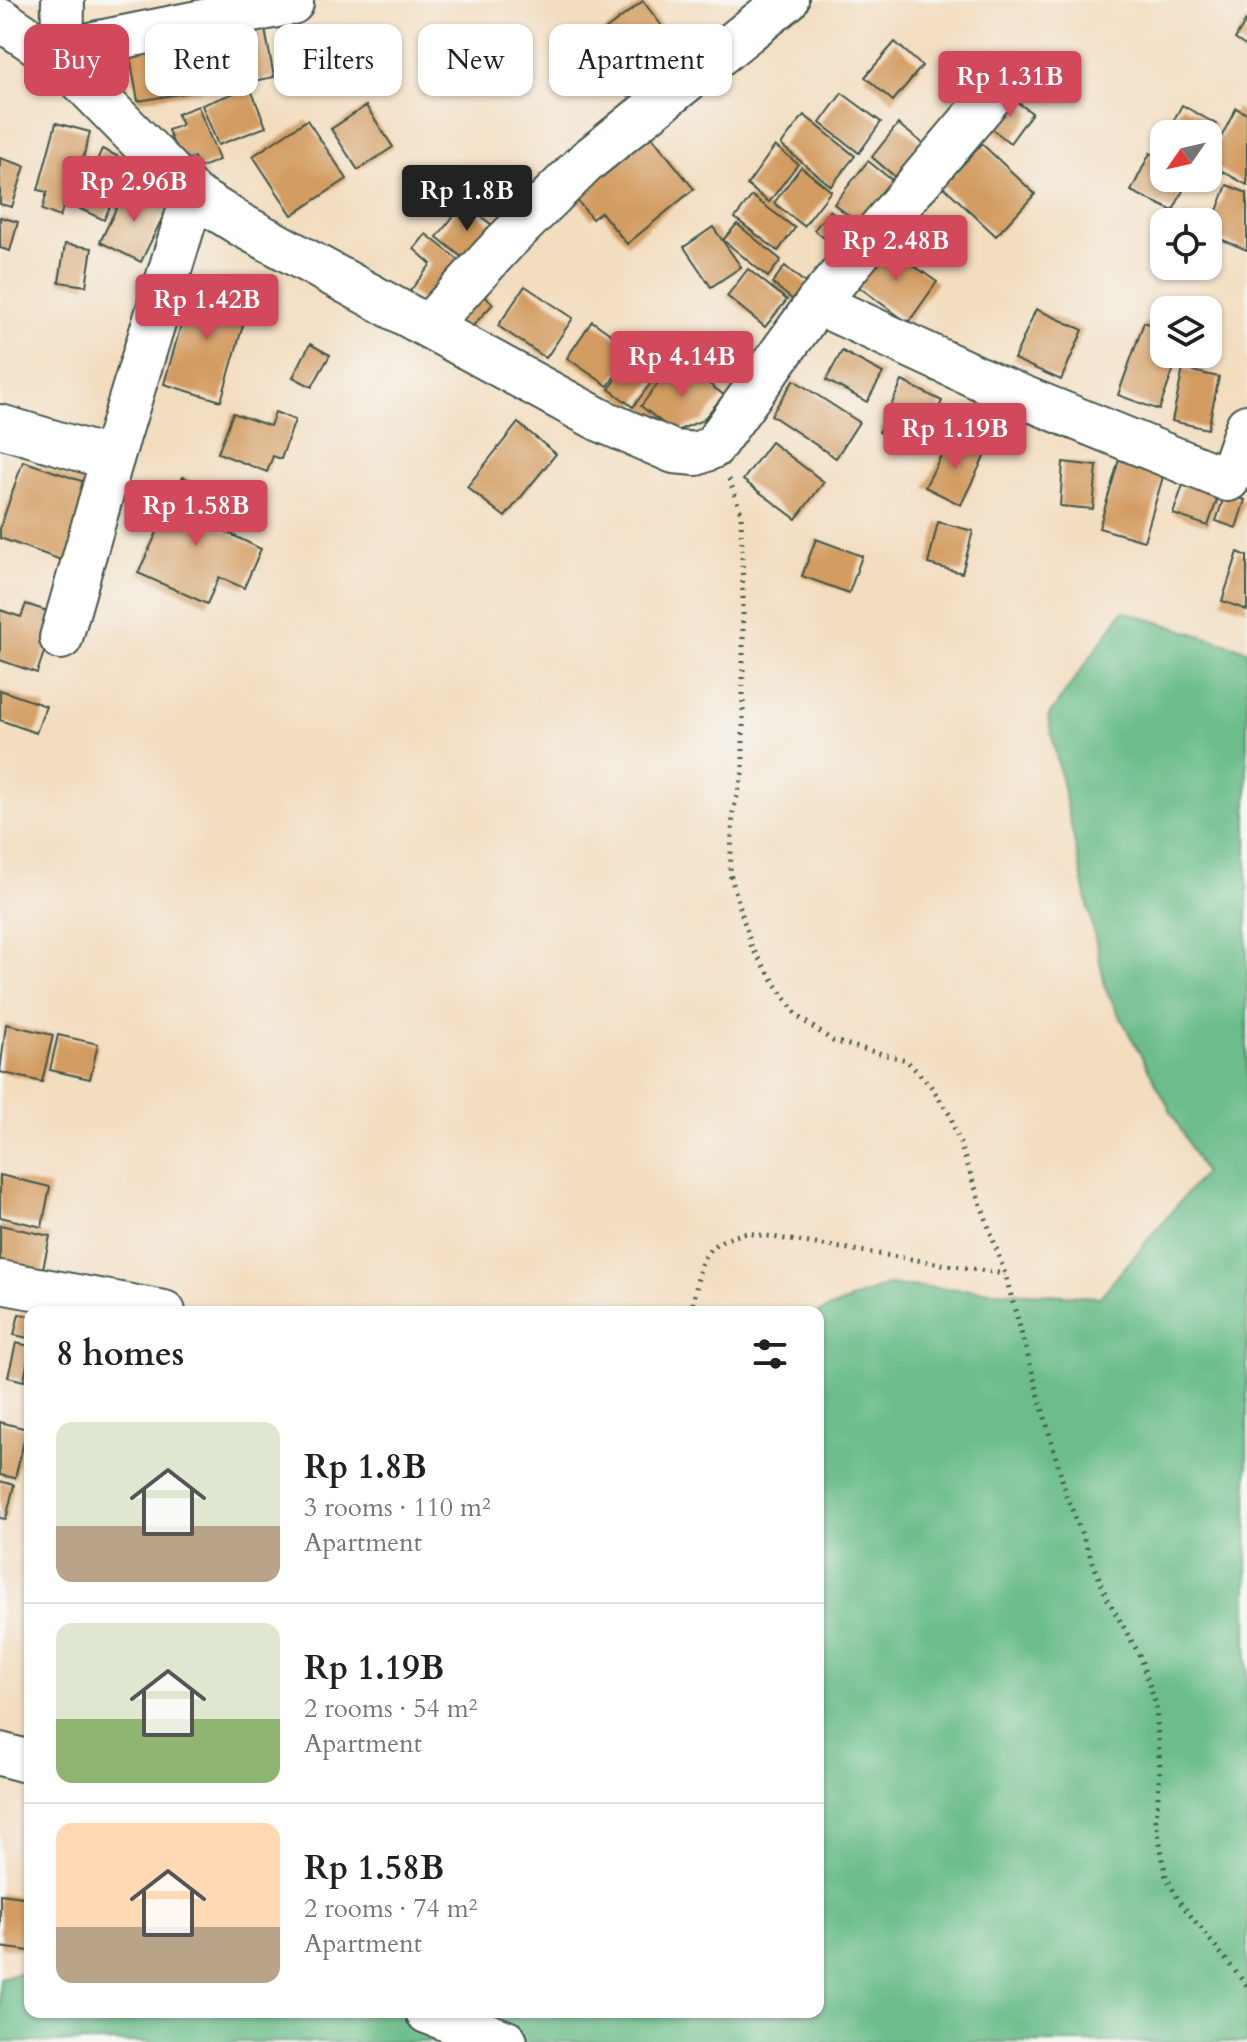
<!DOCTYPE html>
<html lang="en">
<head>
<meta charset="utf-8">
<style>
  :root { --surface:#fff; --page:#f6f6f6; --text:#202124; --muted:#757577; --line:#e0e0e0; --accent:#d1495b }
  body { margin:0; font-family:Cardo,serif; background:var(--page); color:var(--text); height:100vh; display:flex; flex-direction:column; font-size:30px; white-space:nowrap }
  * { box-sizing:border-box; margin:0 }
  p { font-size:26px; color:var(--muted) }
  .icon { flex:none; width:44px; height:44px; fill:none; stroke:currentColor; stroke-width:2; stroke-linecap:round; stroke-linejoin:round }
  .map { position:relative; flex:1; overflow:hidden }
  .panel { position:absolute; left:24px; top:1306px; width:800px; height:712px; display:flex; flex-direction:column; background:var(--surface); border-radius:16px; box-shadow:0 2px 6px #0004 }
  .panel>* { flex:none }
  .guide { position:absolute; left:24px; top:24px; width:800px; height:72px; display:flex; gap:16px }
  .needle { width:52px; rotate:236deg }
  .tools { position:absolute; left:1150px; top:120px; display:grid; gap:16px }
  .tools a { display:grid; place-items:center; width:72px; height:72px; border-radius:16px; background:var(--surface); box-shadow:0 2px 6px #0004; font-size:40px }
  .price { position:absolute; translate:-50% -68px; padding:0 18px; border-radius:8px; background:var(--accent); color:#fff; font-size:26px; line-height:52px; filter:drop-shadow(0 2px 4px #0008) }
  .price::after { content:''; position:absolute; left:50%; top:48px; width:24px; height:18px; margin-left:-12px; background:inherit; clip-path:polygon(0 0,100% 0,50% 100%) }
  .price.selected { background:#222; color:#fff }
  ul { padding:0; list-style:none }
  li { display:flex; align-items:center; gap:24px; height:200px; padding:0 32px }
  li+li { border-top:2px solid var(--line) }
  li span { display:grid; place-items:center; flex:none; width:224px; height:160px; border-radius:16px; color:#555 }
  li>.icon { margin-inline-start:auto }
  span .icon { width:96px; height:96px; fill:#fffc; stroke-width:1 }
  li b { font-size:34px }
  h2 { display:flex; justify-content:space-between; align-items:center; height:96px; padding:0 32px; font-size:34px }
  .chip { padding:0 28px; border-radius:16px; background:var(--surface); box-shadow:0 2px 6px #0004; font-size:28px; line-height:72px }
  .chip.selected { background:var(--accent); color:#fff }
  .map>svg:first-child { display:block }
  .forest { fill:#6cbd8a; stroke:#467d5f; stroke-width:2 }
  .building { fill:#d39c60 }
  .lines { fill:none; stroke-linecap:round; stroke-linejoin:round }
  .minor-casing { stroke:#3f5549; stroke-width:46 }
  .path { stroke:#3f5549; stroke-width:5; stroke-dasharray:2 6; stroke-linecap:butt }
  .minor { stroke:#fff; stroke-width:42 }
</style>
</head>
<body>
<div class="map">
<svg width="1247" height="2042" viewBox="0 0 1247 2042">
  <rect width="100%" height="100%" fill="#f6f6f2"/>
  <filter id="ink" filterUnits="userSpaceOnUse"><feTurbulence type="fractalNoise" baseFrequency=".0125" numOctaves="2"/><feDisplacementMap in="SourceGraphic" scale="16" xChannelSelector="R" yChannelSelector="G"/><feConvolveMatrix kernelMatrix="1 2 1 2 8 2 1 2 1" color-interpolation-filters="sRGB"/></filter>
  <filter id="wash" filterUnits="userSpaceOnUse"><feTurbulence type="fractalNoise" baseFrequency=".006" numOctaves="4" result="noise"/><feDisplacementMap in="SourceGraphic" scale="32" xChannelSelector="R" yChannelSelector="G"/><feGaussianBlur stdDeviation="1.8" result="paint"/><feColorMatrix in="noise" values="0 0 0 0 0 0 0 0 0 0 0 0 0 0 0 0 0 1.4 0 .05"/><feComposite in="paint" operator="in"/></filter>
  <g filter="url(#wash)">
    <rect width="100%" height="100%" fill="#f3ddbf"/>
    <polygon class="forest" points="1123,611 1247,650 1247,2042 0,2042 0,1978 30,1970 30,2012 818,2012 818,1313 887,1285 1100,1297 1204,1173 1106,990 1048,717"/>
    <g id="blocks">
      <g class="building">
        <polygon points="643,1 683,54 628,96 588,43"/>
        <polygon points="1247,19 1247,47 1235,39"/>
        <polygon points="264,24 274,77 253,81 243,28"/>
        <polygon points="239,29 249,82 207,89 197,36"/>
        <polygon points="193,34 203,90 138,101 128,46"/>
        <polygon points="895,42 922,66 893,101 865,77"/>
        <polygon points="250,87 266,127 218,145 202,105"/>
        <polygon points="842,93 881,122 859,153 820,123"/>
        <polygon points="1009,96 1032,113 1010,143 988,126"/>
        <polygon points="1182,105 1216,124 1210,134 1166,134"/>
        <polygon points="198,106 219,160 199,168 194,157 181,163 168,130 182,125 177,114"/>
        <polygon points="366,106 393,147 358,170 331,129"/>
        <polygon points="1236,108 1247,114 1247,185 1208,163"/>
        <polygon points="804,115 855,156 831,186 781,145"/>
        <polygon points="307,120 347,179 292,215 253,156"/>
        <polygon points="56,123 90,132 72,199 66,198 60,217 42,210 47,192 38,190"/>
        <polygon points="898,124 935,153 907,187 872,157"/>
        <polygon points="649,133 694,189 627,244 601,212 592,219 573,195"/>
        <polygon points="982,144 1035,194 996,236 943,186"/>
        <polygon points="775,146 798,164 769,202 747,185"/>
        <polygon points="102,149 130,162 104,220 76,207"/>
        <polygon points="1150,153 1164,160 1164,178 1189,178 1173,211 1131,191"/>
        <polygon points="0,158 25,166 12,207 0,204"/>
        <polygon points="868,161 904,190 870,233 834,204"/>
        <polygon points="801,167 831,191 804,226 774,203"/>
        <polygon points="1227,185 1247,193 1247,250 1208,234"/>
        <polygon points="127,186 168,206 141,262 100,242"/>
        <polygon points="752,196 795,228 778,251 735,218"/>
        <polygon points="464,203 497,229 469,263 437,237"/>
        <polygon points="830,210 863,237 848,256 814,230"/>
        <polygon points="0,217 18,222 10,251 0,248"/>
        <polygon points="737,224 781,260 768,277 723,240"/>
        <polygon points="713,227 741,267 711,287 684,247"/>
        <polygon points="426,234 466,266 431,309 410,291 431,264 414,249"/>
        <polygon points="65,244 92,248 86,286 59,282"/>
        <polygon points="883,244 937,282 908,323 855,284"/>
        <polygon points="785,266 811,288 798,304 772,283"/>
        <polygon points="748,269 787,300 765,327 727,296"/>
        <polygon points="193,284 250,301 221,401 164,384"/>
        <polygon points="474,286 493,304 468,331 449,313"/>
        <polygon points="525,286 573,318 546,358 498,326"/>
        <polygon points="1036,309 1083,330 1061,380 1014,359"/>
        <polygon points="592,321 633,350 608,386 567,358"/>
        <polygon points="1144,322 1164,330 1164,354 1179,354 1159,410 1118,395"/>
        <polygon points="310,344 330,355 312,387 293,377"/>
        <polygon points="842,351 883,373 867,402 826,380"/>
        <polygon points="634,355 658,373 633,407 609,389"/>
        <polygon points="676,360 724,395 703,420 674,432 641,406"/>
        <polygon points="1183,369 1219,377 1208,429 1172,421"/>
        <polygon points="794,380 859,422 836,458 771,415"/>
        <polygon points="902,381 942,401 919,451 879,432"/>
        <polygon points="275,412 295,420 281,459 273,456 267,472 218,453 233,413 270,426"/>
        <polygon points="518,423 556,454 505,517 467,487"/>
        <polygon points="950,438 985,455 961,505 925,487"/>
        <polygon points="771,442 824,482 796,519 743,480"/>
        <polygon points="1120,456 1165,470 1144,541 1099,528"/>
        <polygon points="23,461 102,488 75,565 0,538 0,528"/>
        <polygon points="1063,462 1097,466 1093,509 1060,506"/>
        <polygon points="183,477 217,492 204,521 261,549 244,588 219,577 207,604 138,573"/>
        <polygon points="1185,479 1220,491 1208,526 1173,514"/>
        <polygon points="1225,494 1245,500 1236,528 1216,521"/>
        <polygon points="938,522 973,531 962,573 928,564"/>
        <polygon points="816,539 862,556 849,593 802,576"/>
        <polygon points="1238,552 1247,556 1247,610 1222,601"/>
        <polygon points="26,604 53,613 52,628 37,673 0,660 0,610 21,617"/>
        <polygon points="0,690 46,706 36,733 0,720"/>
        <polygon points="6,1024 53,1035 42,1082 0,1072"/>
        <polygon points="58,1035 98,1044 90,1079 50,1070"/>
        <polygon points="0,1175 50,1187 42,1227 0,1217"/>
        <polygon points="0,1225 50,1236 42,1273 0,1263"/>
        <polygon points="19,1314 30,1316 28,1338 14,1335"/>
        <polygon points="16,1343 30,1346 24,1381 8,1377"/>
        <polygon points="0,1422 27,1429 15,1478 0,1475"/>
        <polygon points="0,1481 14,1485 6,1519 0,1518"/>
        <polygon points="0,1894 30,1898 30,1951 0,1947"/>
      </g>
    </g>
  </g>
  <g filter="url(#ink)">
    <use href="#blocks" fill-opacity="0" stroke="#3f5549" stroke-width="2"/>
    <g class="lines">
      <g class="minor-casing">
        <g id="minor">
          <polyline points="63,0 62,61 94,43 292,3"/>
          <polyline points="0,19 62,61 193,195 243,226 600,420 674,452 696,454 713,447 817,303 996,386 1228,480 1247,426"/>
          <polyline points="817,303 1004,81"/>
          <polyline points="428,326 505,242 587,161 787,0"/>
          <polyline points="0,426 112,459 193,195"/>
          <polyline points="61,638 112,459"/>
          <polyline points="0,1282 164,1312"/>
          <polyline points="0,1754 30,1762"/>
          <polyline points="427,2012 506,2042"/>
        </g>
      </g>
      <g class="path">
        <polyline points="729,479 741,513 743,597 743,772 733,812 730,874 752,948 797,1016 833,1041 906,1060 930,1085 950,1115 1005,1274 1067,1497 1107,1598 1139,1654 1156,1705 1160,1770 1156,1821 1166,1876 1179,1901 1247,1986"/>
        <path d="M691 1312C703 1267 692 1245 747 1233L1005 1274"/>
      </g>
      <use href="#minor" class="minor"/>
    </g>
  </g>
</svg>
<div class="tools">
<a><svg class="needle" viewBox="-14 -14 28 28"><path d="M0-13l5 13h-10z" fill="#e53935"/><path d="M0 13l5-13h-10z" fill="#757577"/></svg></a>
<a><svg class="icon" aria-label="locate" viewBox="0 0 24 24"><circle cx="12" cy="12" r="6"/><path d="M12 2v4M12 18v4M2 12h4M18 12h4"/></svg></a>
<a><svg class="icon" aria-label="layers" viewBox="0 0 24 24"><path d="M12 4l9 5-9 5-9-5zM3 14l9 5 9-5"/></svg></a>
</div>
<b class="price" style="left:1010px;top:119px">Rp 1.31B</b>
<b class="price" style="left:134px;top:224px">Rp 2.96B</b>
<b class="price selected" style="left:467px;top:233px">Rp 1.8B</b>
<b class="price" style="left:896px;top:283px">Rp 2.48B</b>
<b class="price" style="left:207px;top:342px">Rp 1.42B</b>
<b class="price" style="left:682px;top:399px">Rp 4.14B</b>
<b class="price" style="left:955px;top:471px">Rp 1.19B</b>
<b class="price" style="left:196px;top:548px">Rp 1.58B</b>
<div class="guide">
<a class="chip selected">Buy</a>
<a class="chip">Rent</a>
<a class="chip">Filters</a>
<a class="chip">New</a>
<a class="chip">Apartment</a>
</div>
<section class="panel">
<h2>8 homes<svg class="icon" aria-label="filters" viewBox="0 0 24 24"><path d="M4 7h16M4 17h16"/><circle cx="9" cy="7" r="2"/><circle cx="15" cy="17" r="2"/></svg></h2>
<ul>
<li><span style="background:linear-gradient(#dfe7d0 65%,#b9a48a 0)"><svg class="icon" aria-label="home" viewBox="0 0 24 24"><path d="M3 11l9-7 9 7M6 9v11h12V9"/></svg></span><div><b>Rp 1.8B</b><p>3 rooms · 110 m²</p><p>Apartment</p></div></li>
<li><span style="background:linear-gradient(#dfe7d0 60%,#8fb573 0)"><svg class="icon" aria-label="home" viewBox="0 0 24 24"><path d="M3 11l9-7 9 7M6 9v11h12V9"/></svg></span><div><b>Rp 1.19B</b><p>2 rooms · 54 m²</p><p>Apartment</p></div></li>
<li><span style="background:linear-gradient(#ffd9b3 65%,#b9a48a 0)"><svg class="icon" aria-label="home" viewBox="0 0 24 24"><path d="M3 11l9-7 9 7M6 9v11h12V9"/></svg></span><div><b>Rp 1.58B</b><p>2 rooms · 74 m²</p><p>Apartment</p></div></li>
</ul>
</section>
</div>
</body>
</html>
